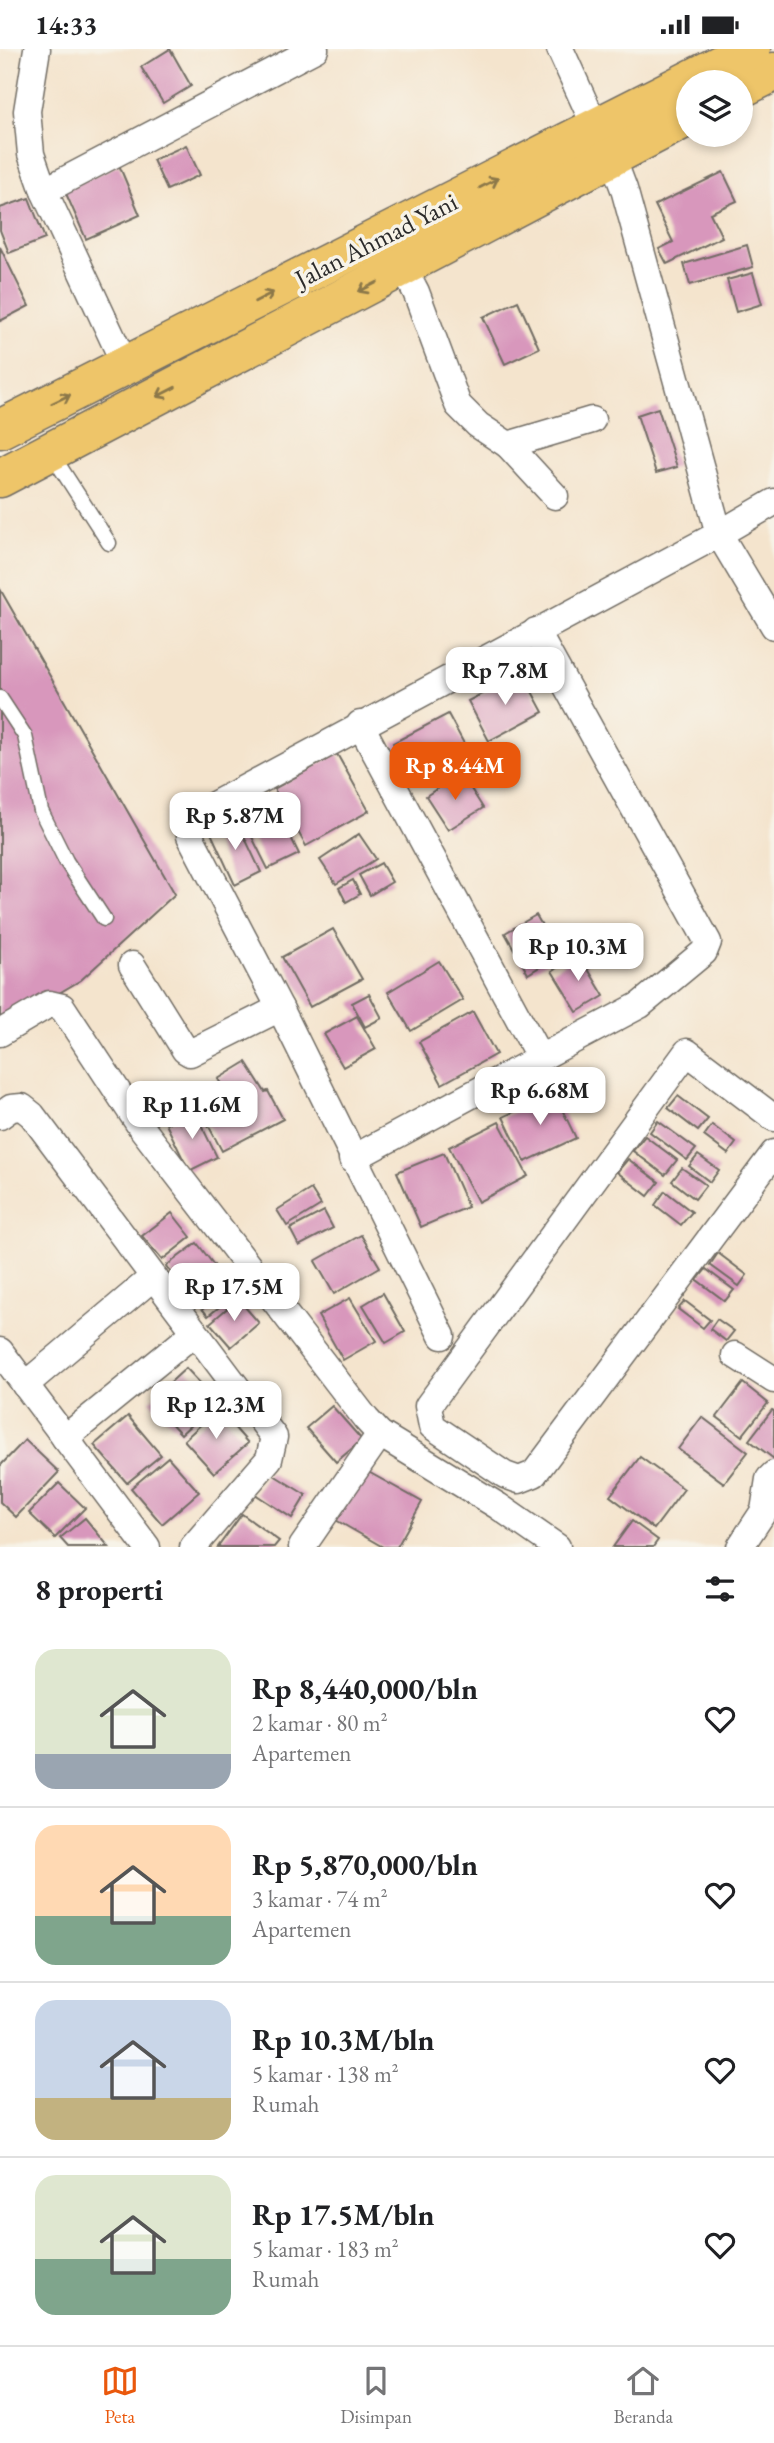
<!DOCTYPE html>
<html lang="id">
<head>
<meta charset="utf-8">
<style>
  :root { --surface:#fff; --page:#f6f6f6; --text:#202124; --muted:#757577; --line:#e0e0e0; --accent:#ea580c }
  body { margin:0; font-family:"EB Garamond",serif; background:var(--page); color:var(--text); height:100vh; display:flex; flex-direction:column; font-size:26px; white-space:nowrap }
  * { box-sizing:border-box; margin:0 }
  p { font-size:23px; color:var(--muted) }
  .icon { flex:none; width:38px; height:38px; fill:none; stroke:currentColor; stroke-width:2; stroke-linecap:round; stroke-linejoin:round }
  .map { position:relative; height:1498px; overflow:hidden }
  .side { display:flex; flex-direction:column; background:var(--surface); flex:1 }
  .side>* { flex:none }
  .tools { position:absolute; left:676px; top:21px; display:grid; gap:14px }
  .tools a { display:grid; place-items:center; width:77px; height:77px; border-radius:50%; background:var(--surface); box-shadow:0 4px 10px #0003; font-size:35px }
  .price { position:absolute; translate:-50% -60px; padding:0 16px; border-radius:14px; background:#fff; color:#222; font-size:23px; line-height:46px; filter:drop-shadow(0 2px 4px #0008) }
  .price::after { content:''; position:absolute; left:50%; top:42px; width:21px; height:16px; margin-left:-10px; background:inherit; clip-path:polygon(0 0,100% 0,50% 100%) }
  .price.active { background:var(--accent); color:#fff }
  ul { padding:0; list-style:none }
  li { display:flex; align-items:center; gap:21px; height:175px; padding:0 35px }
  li+li { border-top:2px solid var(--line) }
  li span { display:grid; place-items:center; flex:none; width:196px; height:140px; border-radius:21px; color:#555 }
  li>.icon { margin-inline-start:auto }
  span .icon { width:84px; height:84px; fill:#fffc; stroke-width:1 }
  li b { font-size:30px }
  h2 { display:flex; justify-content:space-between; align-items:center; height:84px; padding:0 35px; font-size:30px }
  .status { display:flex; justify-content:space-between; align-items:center; height:49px; padding:0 35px; background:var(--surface); direction:ltr }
  .status svg { height:19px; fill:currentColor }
  .tabs { display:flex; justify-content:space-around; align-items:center; height:98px; border-top:2px solid var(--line); background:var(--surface); font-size:19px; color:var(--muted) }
  .tabs a { display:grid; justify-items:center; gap:4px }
  .tabs .active { color:var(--accent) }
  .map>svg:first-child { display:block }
  .building { fill:#d897bc }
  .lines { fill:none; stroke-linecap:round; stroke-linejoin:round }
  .lane-casing { stroke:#716c64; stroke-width:17 }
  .street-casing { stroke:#716c64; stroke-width:29 }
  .highway-casing { stroke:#716c64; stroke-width:41 }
  .lane { stroke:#fff; stroke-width:14 }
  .street { stroke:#fff; stroke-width:26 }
  .highway { stroke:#eec569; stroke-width:38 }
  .oneway { stroke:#8c784a }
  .labels { text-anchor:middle; stroke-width:7; stroke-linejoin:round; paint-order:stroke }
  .street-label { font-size:26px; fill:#2b2b2b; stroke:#f7f3e8 }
</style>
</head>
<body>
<div class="status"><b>14:33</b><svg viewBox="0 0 49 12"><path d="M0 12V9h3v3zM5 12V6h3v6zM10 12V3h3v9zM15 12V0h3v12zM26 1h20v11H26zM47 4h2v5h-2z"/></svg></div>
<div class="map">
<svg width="774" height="1498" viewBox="0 0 774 1498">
  <rect width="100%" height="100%" fill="#f7f3e8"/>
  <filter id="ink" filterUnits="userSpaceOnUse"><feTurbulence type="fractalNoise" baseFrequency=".0143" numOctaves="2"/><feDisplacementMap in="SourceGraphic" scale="14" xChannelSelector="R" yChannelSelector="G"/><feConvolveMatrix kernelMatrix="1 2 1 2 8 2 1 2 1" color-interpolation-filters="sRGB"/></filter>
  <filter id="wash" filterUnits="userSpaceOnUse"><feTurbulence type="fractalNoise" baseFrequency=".00686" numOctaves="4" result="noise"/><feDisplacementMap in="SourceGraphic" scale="28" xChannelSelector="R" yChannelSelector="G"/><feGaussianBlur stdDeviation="1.57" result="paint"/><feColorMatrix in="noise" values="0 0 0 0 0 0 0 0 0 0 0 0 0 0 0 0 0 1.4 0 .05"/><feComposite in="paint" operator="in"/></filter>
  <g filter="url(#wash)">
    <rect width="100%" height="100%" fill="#f4e4cd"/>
    <g id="blocks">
      <g class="building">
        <polygon points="170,0 191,37 163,54 141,18"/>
        <polygon points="186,96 200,126 167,141 153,111"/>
        <polygon points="119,116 140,166 86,190 64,140"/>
        <polygon points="723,123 737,152 710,164 722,188 667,215 659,200 673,193 655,156"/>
        <polygon points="29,149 45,190 9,204 0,181 0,159"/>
        <polygon points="747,196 753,218 690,236 684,215"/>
        <polygon points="0,198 29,257 0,272"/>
        <polygon points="753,224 762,255 736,263 727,231"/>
        <polygon points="518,252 539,299 505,315 483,268"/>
        <polygon points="658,359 677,418 656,424 637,366"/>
        <polygon points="0,540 175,845 81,931 0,979"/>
        <polygon points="522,624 543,663 489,692 468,652"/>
        <polygon points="448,665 468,702 412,731 393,694"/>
        <polygon points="337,705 369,762 306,797 274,740"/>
        <polygon points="461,724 483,759 448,781 426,747"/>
        <polygon points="274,753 299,805 268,820 242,768"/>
        <polygon points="236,770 261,823 235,836 210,782"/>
        <polygon points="359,785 376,810 336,835 320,811"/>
        <polygon points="381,814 392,833 370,846 359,826"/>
        <polygon points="353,831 360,845 346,853 339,839"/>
        <polygon points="536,866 559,906 528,925 505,884"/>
        <polygon points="333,880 362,930 310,958 282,908"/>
        <polygon points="579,905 604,947 577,963 552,922"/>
        <polygon points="439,912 463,951 411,982 388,943"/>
        <polygon points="369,945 382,969 365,978 352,954"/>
        <polygon points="473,963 496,1005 442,1035 419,993"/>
        <polygon points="357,967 376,1000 343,1018 324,985"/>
        <polygon points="246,1013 265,1043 268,1042 283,1070 222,1102 207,1074 236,1059 218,1030"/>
        <polygon points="554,1044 576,1089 525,1113 503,1068"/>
        <polygon points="678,1047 708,1070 698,1082 668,1059"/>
        <polygon points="194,1061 217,1108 189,1122 166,1075"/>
        <polygon points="658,1072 696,1100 687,1111 650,1083"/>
        <polygon points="499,1073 528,1127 478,1153 449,1098"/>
        <polygon points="712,1076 736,1094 728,1105 704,1087"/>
        <polygon points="645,1087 677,1111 665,1126 633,1102"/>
        <polygon points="444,1104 468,1158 421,1178 397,1123"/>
        <polygon points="698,1106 719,1121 710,1133 689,1117"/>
        <polygon points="628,1110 659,1133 648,1147 617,1123"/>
        <polygon points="682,1119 706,1136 695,1150 672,1132"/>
        <polygon points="311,1140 321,1156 287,1177 277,1161"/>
        <polygon points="665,1142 692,1163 681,1176 655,1156"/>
        <polygon points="324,1162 333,1179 299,1197 290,1180"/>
        <polygon points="172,1164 191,1188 162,1211 142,1187"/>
        <polygon points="361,1186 380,1218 334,1245 315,1212"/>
        <polygon points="197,1194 217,1220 187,1244 166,1217"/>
        <polygon points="718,1204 747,1226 739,1237 710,1216"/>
        <polygon points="706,1220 734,1241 725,1252 697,1231"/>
        <polygon points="218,1225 234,1246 208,1267 191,1246"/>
        <polygon points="383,1244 405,1283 386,1294 363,1256"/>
        <polygon points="350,1249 376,1292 343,1311 318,1267"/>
        <polygon points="238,1250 259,1274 231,1298 210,1274"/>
        <polygon points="685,1252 710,1271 703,1279 678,1260"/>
        <polygon points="717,1270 734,1282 726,1292 710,1280"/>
        <polygon points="186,1319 217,1352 181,1385 150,1352"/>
        <polygon points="743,1334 768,1354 742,1387 717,1368"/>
        <polygon points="332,1357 362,1391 336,1413 306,1379"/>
        <polygon points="218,1360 248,1394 214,1424 184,1391"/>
        <polygon points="772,1361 774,1362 774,1410 749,1391"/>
        <polygon points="128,1367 161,1406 127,1434 94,1396"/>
        <polygon points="702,1368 748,1403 724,1434 678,1400"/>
        <polygon points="25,1391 59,1423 16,1468 0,1453 0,1417"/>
        <polygon points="168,1408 199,1443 162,1475 131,1439"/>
        <polygon points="640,1408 684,1440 654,1480 610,1447"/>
        <polygon points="363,1420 422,1453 397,1498 383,1498 334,1470"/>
        <polygon points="269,1423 306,1446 292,1469 255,1445"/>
        <polygon points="59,1434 85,1459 55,1489 29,1464"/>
        <polygon points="242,1465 279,1492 274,1498 218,1498"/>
        <polygon points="85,1469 109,1498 68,1498 60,1489"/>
        <polygon points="632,1472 658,1491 653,1498 613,1498"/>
      </g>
    </g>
  </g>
  <g filter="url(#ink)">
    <use href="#blocks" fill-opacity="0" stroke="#716c64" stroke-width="2"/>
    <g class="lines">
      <g class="lane-casing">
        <g id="lane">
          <polyline points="51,404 109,494"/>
          <polyline points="0,649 25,687 41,762 66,812 104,870"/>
        </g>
      </g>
      <g class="street-casing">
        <g id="street">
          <polyline points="37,0 27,62 31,105 44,142 126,318"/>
          <polyline points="560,0 596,79"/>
          <polyline points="612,108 624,140 719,485 774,453"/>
          <polyline points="44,142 315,0"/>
          <polyline points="404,220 416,243 458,356 478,376 508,396 555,447"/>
          <polyline points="508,396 592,371"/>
          <polyline points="536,582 708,893 704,903 640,956 540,1009"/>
          <polyline points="132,916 185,1001 190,1004 280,959"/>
          <polyline points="0,984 49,955 62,958 141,1078 366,1370 380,1385 498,1457 557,1498"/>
          <polyline points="0,1067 11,1059 22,1058 32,1066 274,1388 269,1410 193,1498"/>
          <polyline points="774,1069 687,1003 428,1357 432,1377 505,1426 519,1431 534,1425 774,1104"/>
          <polyline points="352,1110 540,1009 360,675"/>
          <polyline points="442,1287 280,959 190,787 197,765 719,485 774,577"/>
          <polyline points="0,1302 147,1498"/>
          <polyline points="735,1306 774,1331"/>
          <polyline points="25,1336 152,1229"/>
          <polyline points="65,1389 194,1284"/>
          <polyline points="302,1498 380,1385"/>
          <polyline points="740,1498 764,1462 769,1430 774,1425"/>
        </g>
      </g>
      <g class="highway-casing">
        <g id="highway">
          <polyline points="740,40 774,23"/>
          <polyline points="0,380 751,0"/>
          <polyline points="0,429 688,68"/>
        </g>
      </g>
      <use href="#lane" class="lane"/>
      <use href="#street" class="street"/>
      <use href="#highway" class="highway"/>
    </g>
    <defs><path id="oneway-shaft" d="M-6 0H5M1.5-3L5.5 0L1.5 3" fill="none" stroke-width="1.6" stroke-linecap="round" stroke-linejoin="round" transform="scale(1.75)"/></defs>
    <g class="oneway">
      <use href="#oneway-shaft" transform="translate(489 134) rotate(-27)"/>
      <use href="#oneway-shaft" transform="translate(368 238) rotate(153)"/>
      <use href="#oneway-shaft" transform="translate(264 248) rotate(-27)"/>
      <use href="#oneway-shaft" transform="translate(166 343) rotate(153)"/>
      <use href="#oneway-shaft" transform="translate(61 350) rotate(-26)"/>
    </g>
  </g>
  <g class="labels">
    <g class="street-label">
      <text transform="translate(376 191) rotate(-27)" y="9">Jalan Ahmad Yani</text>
    </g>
  </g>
</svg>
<div class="tools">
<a><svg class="icon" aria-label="layers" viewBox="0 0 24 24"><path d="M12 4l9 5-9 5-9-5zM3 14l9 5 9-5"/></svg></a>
</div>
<b class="price" style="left:505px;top:658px">Rp 7.8M</b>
<b class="price active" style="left:455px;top:753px">Rp 8.44M</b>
<b class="price" style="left:235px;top:803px">Rp 5.87M</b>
<b class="price" style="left:578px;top:934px">Rp 10.3M</b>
<b class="price" style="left:540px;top:1078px">Rp 6.68M</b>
<b class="price" style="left:192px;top:1092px">Rp 11.6M</b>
<b class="price" style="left:234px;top:1274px">Rp 17.5M</b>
<b class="price" style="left:216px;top:1392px">Rp 12.3M</b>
</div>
<section class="side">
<h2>8 properti<svg class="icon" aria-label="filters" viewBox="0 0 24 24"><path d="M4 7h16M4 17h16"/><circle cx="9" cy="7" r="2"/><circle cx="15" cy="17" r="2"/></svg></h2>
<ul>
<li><span style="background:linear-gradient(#dfe7d0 75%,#9aa5b1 0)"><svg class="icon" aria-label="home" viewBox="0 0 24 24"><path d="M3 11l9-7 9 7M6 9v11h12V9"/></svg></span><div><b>Rp 8,440,000/bln</b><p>2 kamar · 80 m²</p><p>Apartemen</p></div><svg class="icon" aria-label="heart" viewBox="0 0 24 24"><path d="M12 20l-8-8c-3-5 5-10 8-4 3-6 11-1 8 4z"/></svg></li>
<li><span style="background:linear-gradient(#ffd9b3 65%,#7fa58c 0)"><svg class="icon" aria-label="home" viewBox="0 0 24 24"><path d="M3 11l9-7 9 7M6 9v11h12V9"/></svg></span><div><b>Rp 5,870,000/bln</b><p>3 kamar · 74 m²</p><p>Apartemen</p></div><svg class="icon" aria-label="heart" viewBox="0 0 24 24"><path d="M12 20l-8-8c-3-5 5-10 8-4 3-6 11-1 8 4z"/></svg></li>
<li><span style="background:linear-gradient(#c9d6e8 70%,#c2b280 0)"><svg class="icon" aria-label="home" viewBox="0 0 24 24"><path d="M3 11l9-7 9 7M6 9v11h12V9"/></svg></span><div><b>Rp 10.3M/bln</b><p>5 kamar · 138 m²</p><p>Rumah</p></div><svg class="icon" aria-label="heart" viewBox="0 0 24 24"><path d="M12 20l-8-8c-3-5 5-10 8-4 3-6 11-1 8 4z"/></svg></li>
<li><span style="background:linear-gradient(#dfe7d0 60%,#7fa58c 0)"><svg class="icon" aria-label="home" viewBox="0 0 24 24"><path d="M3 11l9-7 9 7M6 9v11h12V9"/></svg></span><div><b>Rp 17.5M/bln</b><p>5 kamar · 183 m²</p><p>Rumah</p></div><svg class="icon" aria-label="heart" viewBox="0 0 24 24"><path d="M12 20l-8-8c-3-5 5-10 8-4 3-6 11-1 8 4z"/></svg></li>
</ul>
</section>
<nav class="tabs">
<a class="active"><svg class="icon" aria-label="map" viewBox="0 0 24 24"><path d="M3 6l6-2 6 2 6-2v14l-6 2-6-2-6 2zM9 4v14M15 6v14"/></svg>Peta</a>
<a><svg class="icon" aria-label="saved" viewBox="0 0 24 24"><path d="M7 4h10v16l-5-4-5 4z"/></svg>Disimpan</a>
<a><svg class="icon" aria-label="home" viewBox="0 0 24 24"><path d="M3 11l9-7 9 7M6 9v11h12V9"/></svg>Beranda</a>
</nav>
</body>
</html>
